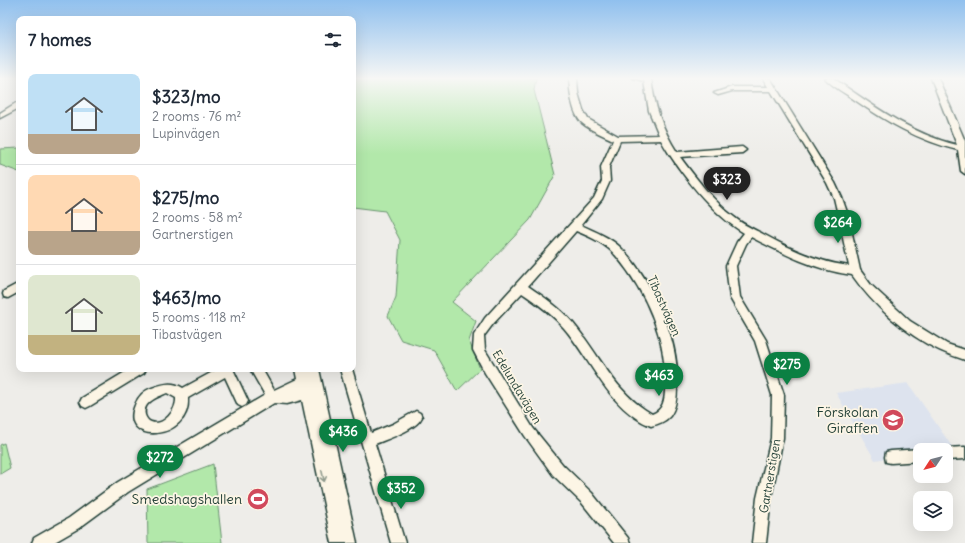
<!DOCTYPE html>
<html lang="en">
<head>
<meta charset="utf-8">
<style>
  :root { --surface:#fff; --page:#f2f2f3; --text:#1f2937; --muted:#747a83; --line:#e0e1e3; --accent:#0b8043 }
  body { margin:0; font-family:Delius,sans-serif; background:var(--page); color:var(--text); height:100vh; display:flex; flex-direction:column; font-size:15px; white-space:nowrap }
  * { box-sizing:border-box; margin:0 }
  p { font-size:13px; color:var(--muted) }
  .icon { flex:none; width:22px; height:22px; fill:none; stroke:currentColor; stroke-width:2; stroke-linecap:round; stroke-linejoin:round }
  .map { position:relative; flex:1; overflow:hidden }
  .drawer { position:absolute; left:16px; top:16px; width:340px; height:356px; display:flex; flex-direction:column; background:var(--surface); border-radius:8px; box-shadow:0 4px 16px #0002 }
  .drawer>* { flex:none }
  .needle { width:26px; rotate:234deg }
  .fabs { position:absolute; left:913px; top:443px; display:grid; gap:8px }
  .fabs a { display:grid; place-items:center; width:40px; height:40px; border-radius:8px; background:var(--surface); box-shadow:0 4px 16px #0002; font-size:20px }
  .price { position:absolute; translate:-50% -34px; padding:0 9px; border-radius:14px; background:var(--accent); color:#fff; font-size:13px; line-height:26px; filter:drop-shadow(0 1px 2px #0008) }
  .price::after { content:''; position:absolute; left:50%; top:24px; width:12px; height:9px; margin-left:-6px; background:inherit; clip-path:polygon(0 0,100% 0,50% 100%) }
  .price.selected { background:#222; color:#fff }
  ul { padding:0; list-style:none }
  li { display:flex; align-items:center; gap:12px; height:100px; padding:0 12px }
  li+li { border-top:1px solid var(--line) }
  li span { display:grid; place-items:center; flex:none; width:112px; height:80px; border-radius:8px; color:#555 }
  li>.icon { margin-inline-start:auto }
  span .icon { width:48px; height:48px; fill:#fffc; stroke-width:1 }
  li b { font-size:17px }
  h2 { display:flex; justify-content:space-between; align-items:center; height:48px; padding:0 12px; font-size:17px }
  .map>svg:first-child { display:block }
  .built { fill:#dde3ee }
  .green { fill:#b2e8aa; stroke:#68926f }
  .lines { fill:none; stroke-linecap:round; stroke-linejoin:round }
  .minor-casing { stroke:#1f3d34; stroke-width:3 }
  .minor { fill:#fcf5e5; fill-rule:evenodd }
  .oneway { stroke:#8e998c }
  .labels { text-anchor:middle; stroke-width:3.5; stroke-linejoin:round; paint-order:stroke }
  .street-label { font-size:12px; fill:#1f3d34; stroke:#fcf5e5 }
  .near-poi-label { font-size:14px; fill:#1f3d34; stroke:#fcf5e5; text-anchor:end }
</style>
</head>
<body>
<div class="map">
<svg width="965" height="543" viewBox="0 0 965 543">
  <rect width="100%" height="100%" fill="#eeede9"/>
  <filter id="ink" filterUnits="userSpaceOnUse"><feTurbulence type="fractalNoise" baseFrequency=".025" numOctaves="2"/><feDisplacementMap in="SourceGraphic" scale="8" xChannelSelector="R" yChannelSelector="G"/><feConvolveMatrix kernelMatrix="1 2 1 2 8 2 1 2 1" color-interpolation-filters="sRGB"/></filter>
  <g filter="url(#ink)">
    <polygon class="built" points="908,383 953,448 920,450 920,453 875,460 836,393"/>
    <g class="green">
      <polygon points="353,78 536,78 534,90 555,175 530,220 452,302 476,321 469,341 480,369 457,391 434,350 401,340 388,316 396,297 400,240 385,211 353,207"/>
      <polygon points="19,148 19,172 0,165 0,149"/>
      <polygon points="4,443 10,468 0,474 0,445"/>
      <polygon points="213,464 222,543 148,543 147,489"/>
    </g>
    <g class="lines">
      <g class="minor-casing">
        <g id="minor">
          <path d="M569 78H577L578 93 583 110 588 119 618 136 659 135 649 111 644 81 633 78H651C654 105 662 129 677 152L742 147 746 150 742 153 680 157C695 177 714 202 734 217 742 224 753 229 763 234 790 249 818 262 849 266L838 215 834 198 827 183 771 91H732L718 95 714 93 732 87H768L763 78H770L835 183 842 198 848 215 860 270 871 285 910 321 947 344 965 350V360C957 357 947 354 939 350 905 334 873 305 852 275 815 270 784 254 751 237L746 244 736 266 740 297 766 340 784 395 783 438 771 498 766 543H752L757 498 771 438 772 395 755 341 730 298 726 266 737 242 744 233C713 215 678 171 661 140L620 141 609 167 610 181 602 199 581 225C596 232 612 238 623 250 654 283 680 341 677 387 677 397 676 408 670 416 665 422 658 424 651 426 609 409 592 361 564 328 552 314 537 303 522 293L493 324 484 336 485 350 533 428 563 465 592 493 628 538 630 543H614L582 503 553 475 525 436 485 373 473 350 474 335 485 318 594 198 602 181 601 167 613 140C603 135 590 130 582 123 572 113 570 92 569 78ZM576 231C591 237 607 244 617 257 647 293 668 342 665 389 665 400 663 410 652 414 615 393 599 354 573 323 560 308 544 297 528 286Z"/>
          <path d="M825 78H833C872 105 911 134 957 145L931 78H938L965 141V174L961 171 958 150C919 141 885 121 852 98 843 92 832 86 825 78Z"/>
          <polygon points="16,103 19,103 19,108 0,118 0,113"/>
          <polygon points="19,283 19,292 8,298 4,297 3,294 4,291"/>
          <polygon points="130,369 146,369 144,373 90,406 86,408 82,406 80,402 82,398"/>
          <path d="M218 369H233L248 401 246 405 242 407 238 405 225 377 188 398C191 442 118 445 135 405 138 397 143 391 152 388 163 384 172 381 183 388ZM167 393 176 398C177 409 164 427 151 422 148 421 146 418 145 415 142 402 158 397 167 393Z"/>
          <polygon points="250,369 262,369 274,390 297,379 295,369 307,369 309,377 307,369 319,369 357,543 332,543 302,400 287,404 274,403 128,492 79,528 53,543 32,543 34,538 69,518 118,482 265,395"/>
          <path d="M340 369H352L371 433 393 424 416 411 420 413 422 417C416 430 387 439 375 444L405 543H391Z"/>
          <polygon points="965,447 965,459 946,460 946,450 941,450 946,448"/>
          <polygon points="920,449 923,450 920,450 920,461 891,463 886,462 885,457 886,452 891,451"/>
        </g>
      </g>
      <use href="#minor" class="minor"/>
    </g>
    <defs><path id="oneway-shaft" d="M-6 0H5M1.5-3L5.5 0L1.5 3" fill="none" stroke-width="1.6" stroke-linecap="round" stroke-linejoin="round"/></defs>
    <use class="oneway" href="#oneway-shaft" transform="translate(323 476) rotate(77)"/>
  </g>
  <linearGradient id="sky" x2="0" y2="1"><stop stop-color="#90c0ee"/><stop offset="0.51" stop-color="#f7f7f5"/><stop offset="1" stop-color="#f7f7f5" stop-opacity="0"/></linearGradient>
  <rect width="965" height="154" fill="url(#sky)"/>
  <defs>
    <g id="school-disc" transform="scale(1.15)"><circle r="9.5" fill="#d1495b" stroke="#fcf5e5"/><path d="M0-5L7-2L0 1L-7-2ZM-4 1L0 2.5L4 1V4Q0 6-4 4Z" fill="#fff"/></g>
    <g id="stadium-disc" transform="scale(1.15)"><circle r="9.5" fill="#d1495b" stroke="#fcf5e5"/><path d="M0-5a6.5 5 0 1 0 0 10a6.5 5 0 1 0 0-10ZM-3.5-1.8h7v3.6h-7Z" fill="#fff"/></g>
  </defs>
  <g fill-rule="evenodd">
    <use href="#school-disc" x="893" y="420"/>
    <use href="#stadium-disc" x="258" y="499"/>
  </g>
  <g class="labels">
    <g class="street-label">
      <text transform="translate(664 306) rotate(66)" y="4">Tibastvägen</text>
      <text transform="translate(517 387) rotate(59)" y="4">Edelundavägen</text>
      <text transform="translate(770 476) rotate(-80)" y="4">Gartnerstigen</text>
    </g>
    <g class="near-poi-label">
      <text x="878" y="417">Förskolan<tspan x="878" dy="16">Giraffen</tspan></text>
      <text x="242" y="504">Smedshagshallen</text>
    </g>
  </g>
</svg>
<div class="fabs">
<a><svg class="needle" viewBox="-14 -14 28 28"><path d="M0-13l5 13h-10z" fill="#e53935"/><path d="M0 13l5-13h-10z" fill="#747a83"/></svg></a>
<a><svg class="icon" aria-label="layers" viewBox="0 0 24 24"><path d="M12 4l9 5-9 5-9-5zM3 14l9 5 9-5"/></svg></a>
</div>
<b class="price selected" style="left:727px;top:201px">$323</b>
<b class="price" style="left:838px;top:244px">$264</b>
<b class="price" style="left:787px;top:386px">$275</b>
<b class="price" style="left:659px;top:397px">$463</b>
<b class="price" style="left:343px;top:453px">$436</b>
<b class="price" style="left:160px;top:479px">$272</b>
<b class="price" style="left:401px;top:510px">$352</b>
<section class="drawer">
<h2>7 homes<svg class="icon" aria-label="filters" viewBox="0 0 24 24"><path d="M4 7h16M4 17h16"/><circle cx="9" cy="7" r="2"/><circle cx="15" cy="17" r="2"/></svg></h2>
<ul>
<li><span style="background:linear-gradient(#bfe0f5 75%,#b9a48a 0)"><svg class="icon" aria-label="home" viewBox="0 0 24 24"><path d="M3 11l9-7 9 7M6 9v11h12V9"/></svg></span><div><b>$323/mo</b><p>2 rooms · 76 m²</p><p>Lupinvägen</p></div></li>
<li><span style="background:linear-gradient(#ffd9b3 70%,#b9a48a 0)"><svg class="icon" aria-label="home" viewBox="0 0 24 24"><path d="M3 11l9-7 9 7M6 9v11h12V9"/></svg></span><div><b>$275/mo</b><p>2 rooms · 58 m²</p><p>Gartnerstigen</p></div></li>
<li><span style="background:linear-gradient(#dfe7d0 75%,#c2b280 0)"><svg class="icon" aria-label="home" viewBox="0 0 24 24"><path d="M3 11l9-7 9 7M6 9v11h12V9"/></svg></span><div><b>$463/mo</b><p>5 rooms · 118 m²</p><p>Tibastvägen</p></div></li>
</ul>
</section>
</div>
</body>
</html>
